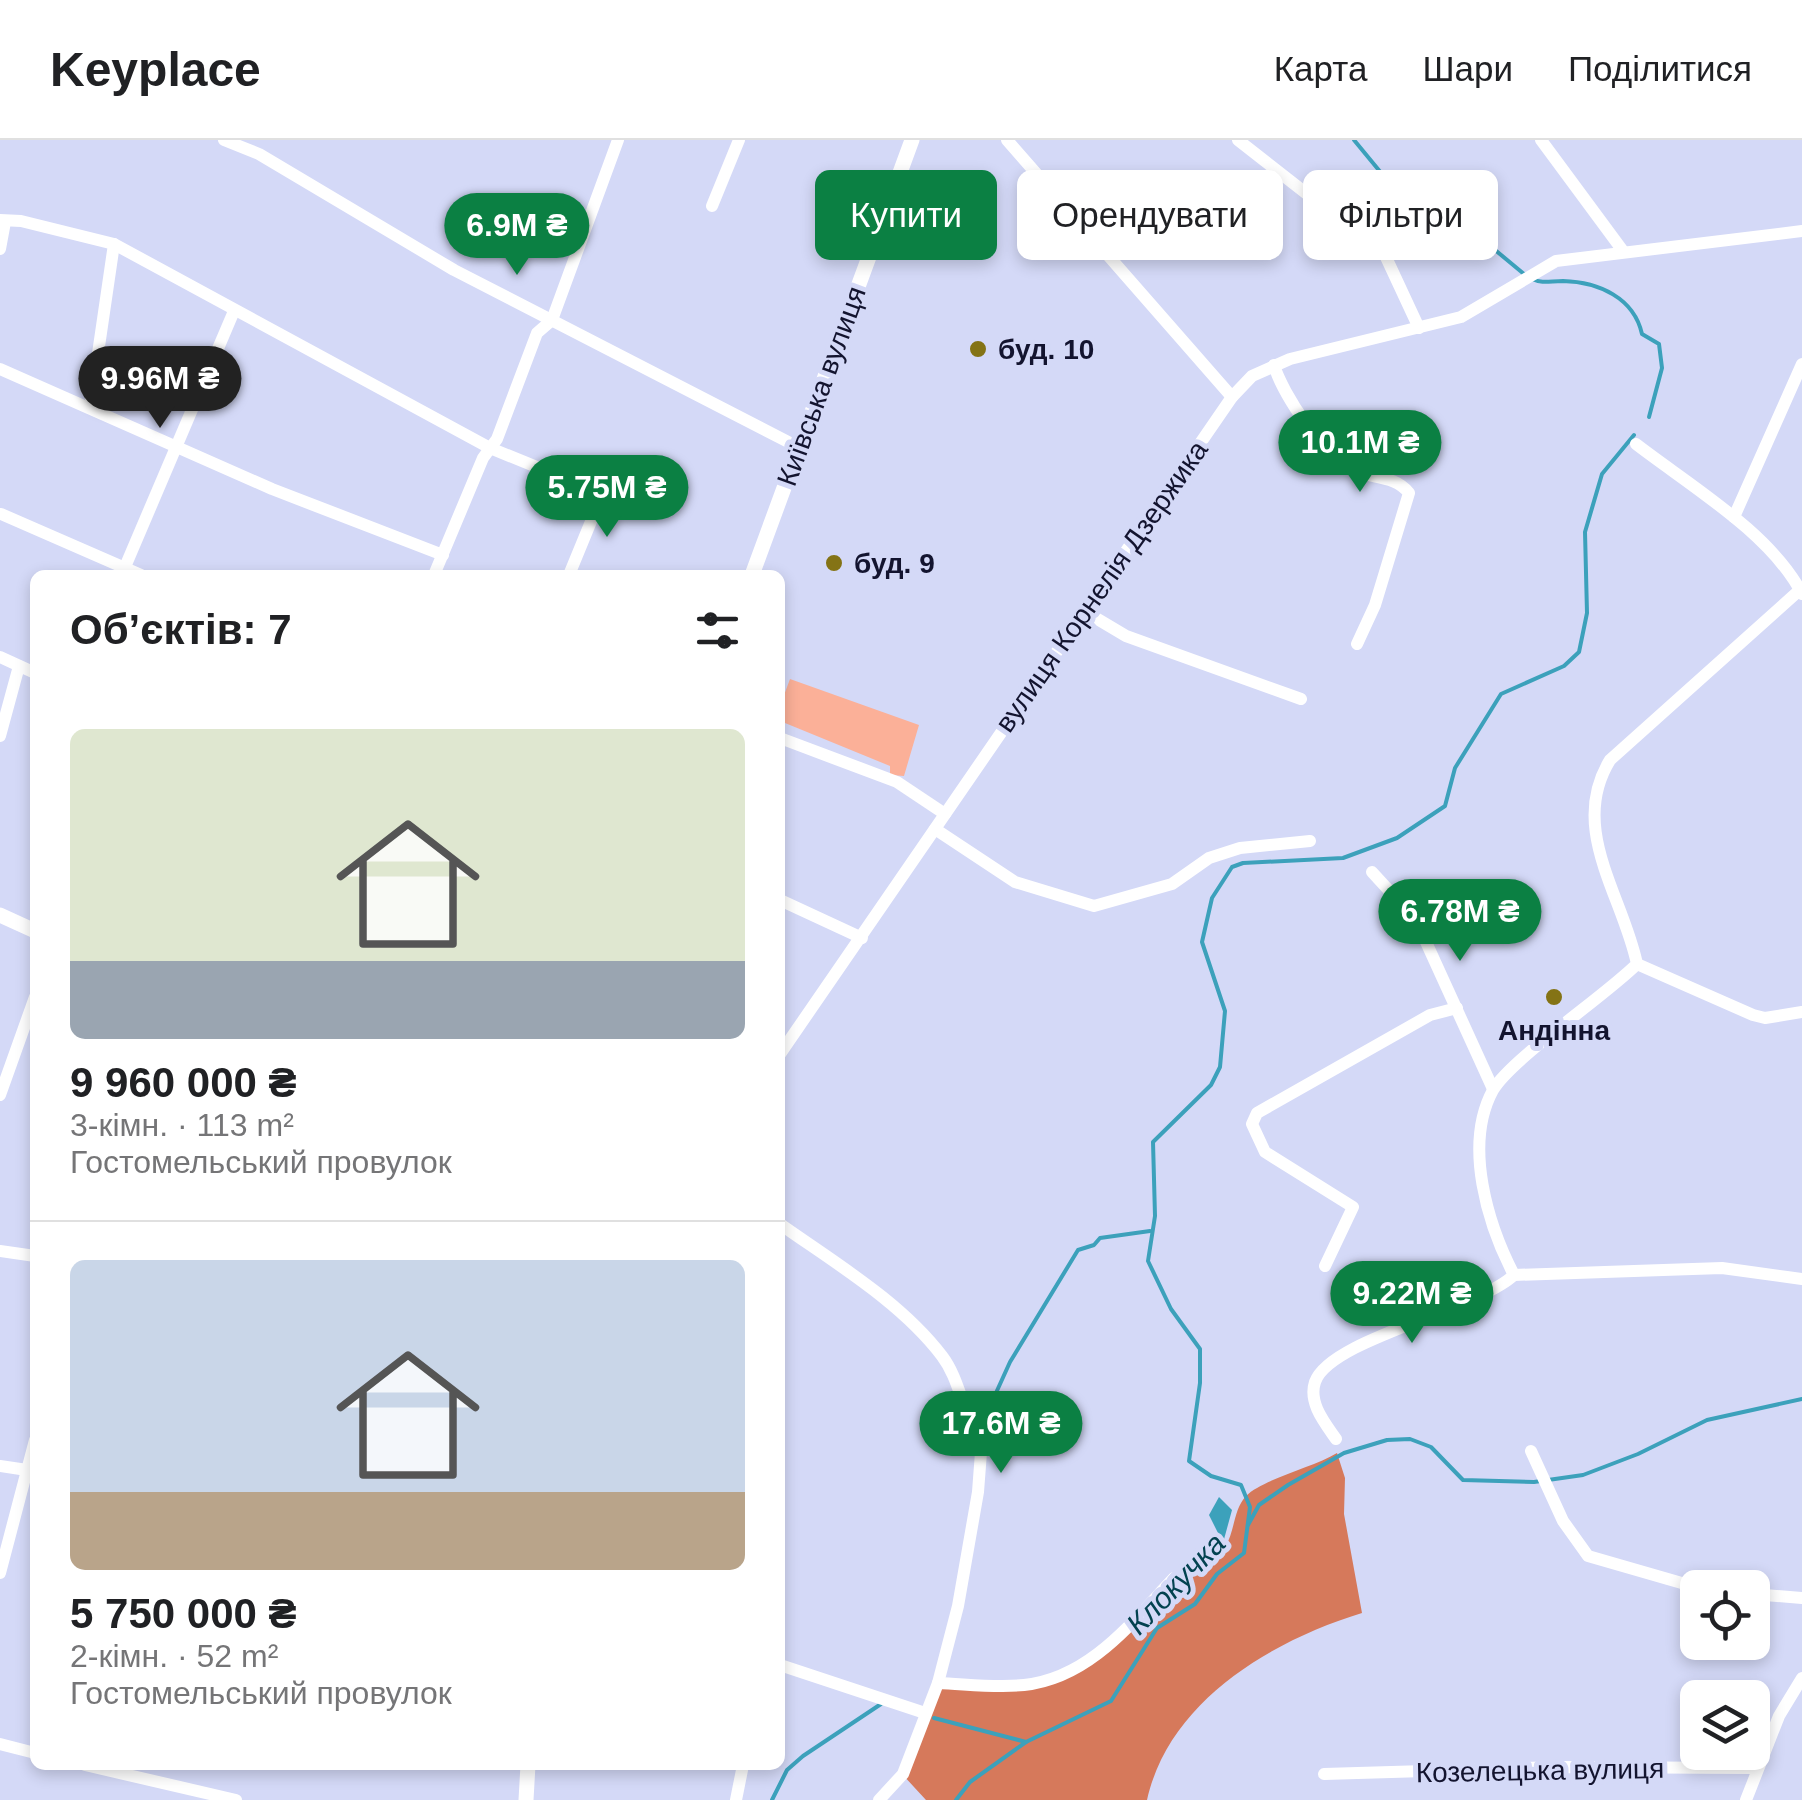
<!DOCTYPE html>
<html lang="uk">
<head>
<meta charset="utf-8">
<style>
  :root { --surface:#fff; --page:#f2f2f2; --text:#202124; --muted:#757577; --line:#e0e0e0; --accent:#0b8043 }
  body { margin:0; font-family:Helvetica,sans-serif; background:var(--page); color:var(--text); height:100vh; display:flex; flex-direction:column; font-size:38px; white-space:nowrap }
  * { box-sizing:border-box; margin:0 }
  p { font-size:32px; color:var(--muted) }
  .icon { flex:none; width:55px; height:55px; fill:none; stroke:currentColor; stroke-width:2; stroke-linecap:round; stroke-linejoin:round }
  .map { position:relative; flex:1; overflow:hidden }
  .drawer { position:absolute; left:30px; top:430px; width:755px; height:1200px; display:flex; flex-direction:column; background:var(--surface); border-radius:15px; box-shadow:0 5px 15px #0003 }
  .drawer>* { flex:none }
  .hud { position:absolute; left:815px; top:30px; width:835px; height:90px; display:flex; gap:20px }
  .fabs { position:absolute; left:1680px; top:1430px; display:grid; gap:20px }
  .fabs a { display:grid; place-items:center; width:90px; height:90px; border-radius:15px; background:var(--surface); box-shadow:0 5px 15px #0003; font-size:50px }
  .price { position:absolute; translate:-50% -85px; padding:0 22px; border-radius:35px; background:var(--accent); color:#fff; font-size:32px; line-height:65px; filter:drop-shadow(0 2px 5px #0008) }
  .price::after { content:''; position:absolute; left:50%; top:60px; width:30px; height:22px; margin-left:-15px; background:inherit; clip-path:polygon(0 0,100% 0,50% 100%) }
  .price.selected { background:#222; color:#fff }
  ul { padding:0; list-style:none }
  li { display:grid; align-content:center; gap:20px; height:530px; padding:0 40px }
  li+li { border-top:2px solid var(--line) }
  li span { display:grid; place-items:center; height:310px; border-radius:15px; color:#555 }
  li>.icon { margin-inline-start:auto }
  span .icon { width:180px; height:180px; fill:#fffc; stroke-width:1 }
  li b { font-size:42px }
  h2 { display:flex; justify-content:space-between; align-items:center; height:120px; padding:0 40px; font-size:42px }
  .pill { padding:0 35px; border-radius:15px; background:var(--surface); box-shadow:0 5px 15px #0003; font-size:35px; line-height:90px }
  .pill.selected { background:var(--accent); color:#fff }
  header { display:flex; align-items:center; gap:60px; box-sizing:border-box; height:140px; padding:0 50px; background:var(--surface); border-bottom:2px solid var(--line) }
  header strong { font-size:48px }
  nav { display:flex; gap:55px; margin-inline-start:auto; font-size:35px }
  .map>svg:first-child { display:block }
  .green { fill:#fbb098 }
  .forest { fill:#d6795b }
  .water { fill:#3ca1bb }
  .lines { fill:none; stroke-linecap:round; stroke-linejoin:round }
  .stream { stroke:#3ca1bb; stroke-width:4 }
  .minor { stroke:#fff; stroke-width:12 }
  .tertiary { stroke:#fff; stroke-width:15 }
  .poi-dot { fill:#847315; stroke:#d4d9f7; stroke-width:4 }
  .labels { text-anchor:middle; stroke-width:10; stroke-linejoin:round; paint-order:stroke }
  .poi-label { font-size:28px; font-weight:bold; fill:#13142f; stroke:#d4d9f7; text-anchor:start }
  .street-label { font-size:28px; fill:#13142f; stroke:#d4d9f7 }
  .water-label { font-size:30px; font-style:italic; fill:#034250; stroke:#d4d9f7 }
</style>
</head>
<body>
<header>
<strong>Keyplace</strong>
<nav><a>Карта</a><a>Шари</a><a>Поділитися</a></nav>
</header>
<div class="map">
<svg width="1802" height="1660" viewBox="0 0 1802 1660">
  <rect width="100%" height="100%" fill="#d4d9f7"/>
  <polygon class="green" points="790,539 919,585 904,636 890,635 890,626 785,583 780,591 780,566"/>
  <path class="forest" d="M1337 1313 1345 1338 1344 1374 1362 1473C1271 1501 1169 1561 1147 1660H926L902 1634 937 1542 1025 1544 1095 1516 1175 1435 1181 1439C1197 1431 1215 1422 1225 1407 1235 1392 1233 1370 1246 1356 1263 1339 1312 1328 1337 1313Z"/>
  <polygon class="water" points="1219,1357 1232,1370 1223,1403 1209,1375"/>
  <g class="lines">
    <g class="stream">
      <polyline points="1354,0 1424,85 1441,94 1471,90 1524,134"/>
      <path d="M1532 139C1543 144 1550 141 1563 141 1599 142 1634 158 1642 194L1659 204 1662 228 1649 277"/>
      <polyline points="981,1286 1010,1222 1078,1110 1094,1105 1100,1098 1150,1091"/>
      <polyline points="1248,1385 1259,1365 1288,1345 1344,1313 1387,1300 1410,1299 1431,1307 1463,1340 1534,1342 1583,1335 1638,1314 1707,1280 1802,1259"/>
      <polyline points="934,1578 1026,1602"/>
      <polyline points="772,1660 787,1630 803,1616 881,1564"/>
      <polyline points="956,1660 970,1642 1026,1602 1111,1561 1157,1488 1195,1464 1217,1434 1244,1413 1250,1367 1241,1345 1211,1336 1189,1321 1200,1243 1200,1209 1171,1169 1148,1121 1155,1076 1153,1002 1211,945 1220,927 1225,871 1202,802 1212,758 1232,727 1243,723 1343,718 1397,698 1445,666 1455,628 1501,554 1564,526 1579,512 1587,473 1585,392 1602,334 1634,295"/>
    </g>
    <g class="minor">
      <polyline points="224,0 259,14 454,130 798,307"/>
      <polyline points="1007,0 1232,257"/>
      <polyline points="1238,0 1385,115 1419,188"/>
      <polyline points="1541,0 1623,111"/>
      <polyline points="712,66 739,0"/>
      <polyline points="0,80 21,81 114,104 490,308 593,350 599,362 569,435"/>
      <polyline points="0,109 5,82"/>
      <path d="M1274 225C1282 253 1325 318 1352 330 1372 339 1395 335 1409 353L1375 465 1357 504"/>
      <polyline points="0,229 272,349 443,415"/>
      <polyline points="90,268 114,104"/>
      <path d="M1636 304C1689 345 1772 394 1802 454"/>
      <polyline points="1,374 141,435"/>
      <polyline points="1734,377 1802,224"/>
      <polyline points="125,427 234,171"/>
      <polyline points="434,435 483,318 497,299 537,193 552,180 618,0"/>
      <polyline points="1084,471 1126,496 1301,559"/>
      <polyline points="0,517 35,533"/>
      <polyline points="0,596 19,526"/>
      <polyline points="780,598 897,642 945,674"/>
      <polyline points="935,689 1015,742 1094,766 1172,744 1209,718 1240,708 1310,701"/>
      <polyline points="1372,732 1416,780 1493,949"/>
      <polyline points="780,760 862,798"/>
      <polyline points="1637,824 1753,875 1765,878 1802,872"/>
      <polyline points="780,914 1232,257 1252,236 1290,219 1461,177 1556,121 1802,91"/>
      <polyline points="0,955 35,857"/>
      <path d="M780 1084C835 1123 901 1162 942 1216 961 1241 962 1275 982 1299L978 1352 958 1466 938 1543 903 1634 879 1660"/>
      <polyline points="0,1111 35,1116"/>
      <polyline points="1325,1126 1353,1067 1265,1012 1252,984 1257,973 1430,875 1457,868"/>
      <path d="M1514 1135C1488 1085 1463 1005 1493 950 1511 919 1605 856 1637 824 1623 756 1568 688 1610 620L1802 448"/>
      <path d="M1336 1299C1325 1283 1308 1263 1315 1242 1330 1199 1477 1170 1514 1135L1722 1128 1802 1139"/>
      <polyline points="1531,1311 1563,1381 1588,1416 1699,1448"/>
      <polyline points="0,1326 27,1330"/>
      <polyline points="0,1433 35,1300"/>
      <polyline points="1752,1454 1802,1458"/>
      <polyline points="780,1525 925,1573"/>
      <path d="M938 1543C966 1544 996 1548 1024 1545 1090 1538 1132 1482 1174 1438"/>
      <polyline points="0,1604 35,1613"/>
      <polyline points="85,1625 236,1660"/>
      <polyline points="1324,1634 1556,1627 1756,1628"/>
      <polyline points="736,1660 743,1625"/>
      <polyline points="1746,1660 1779,1576 1802,1538"/>
    </g>
    <g class="tertiary">
      <polyline points="752,435 912,0"/>
      <polyline points="0,775 35,791"/>
      <polyline points="526,1660 528,1625"/>
    </g>
  </g>
  <g class="poi-dot">
    <circle cx="978" cy="209" r="10"/>
    <circle cx="834" cy="423" r="10"/>
    <circle cx="1554" cy="857" r="10"/>
  </g>
  <g class="labels">
    <g class="poi-label">
      <text x="998" y="219">буд. 10</text>
      <text x="854" y="433">буд. 9</text>
      <text x="1554" y="900" text-anchor="middle">Андінна</text>
    </g>
    <g class="street-label">
      <text transform="translate(821 246) rotate(-70)" y="10">Київська вулиця</text>
      <text transform="translate(1101 446) rotate(-55)" y="10">вулиця Корнелія Дзержика</text>
      <text transform="translate(1540 1630) rotate(-1)" y="10">Козелецька вулиця</text>
    </g>
    <g class="water-label">
      <text transform="translate(1176 1444) rotate(-46)" y="10">Клокучка</text>
    </g>
  </g>
</svg>
<div class="fabs">
<a><svg class="icon" aria-label="locate" viewBox="0 0 24 24"><circle cx="12" cy="12" r="6"/><path d="M12 2v4M12 18v4M2 12h4M18 12h4"/></svg></a>
<a><svg class="icon" aria-label="layers" viewBox="0 0 24 24"><path d="M12 4l9 5-9 5-9-5zM3 14l9 5 9-5"/></svg></a>
</div>
<b class="price" style="left:517px;top:138px">6.9M ₴</b>
<b class="price selected" style="left:160px;top:291px">9.96M ₴</b>
<b class="price" style="left:1360px;top:355px">10.1M ₴</b>
<b class="price" style="left:607px;top:400px">5.75M ₴</b>
<b class="price" style="left:1460px;top:824px">6.78M ₴</b>
<b class="price" style="left:1412px;top:1206px">9.22M ₴</b>
<b class="price" style="left:1001px;top:1336px">17.6M ₴</b>
<div class="hud">
<a class="pill selected">Купити</a>
<a class="pill">Орендувати</a>
<a class="pill">Фільтри</a>
</div>
<section class="drawer">
<h2>Об’єктів: 7<svg class="icon" aria-label="filters" viewBox="0 0 24 24"><path d="M4 7h16M4 17h16"/><circle cx="9" cy="7" r="2"/><circle cx="15" cy="17" r="2"/></svg></h2>
<ul>
<li><span style="background:linear-gradient(#dfe7d0 75%,#9aa5b1 0)"><svg class="icon" aria-label="home" viewBox="0 0 24 24"><path d="M3 11l9-7 9 7M6 9v11h12V9"/></svg></span><div><b>9 960 000 ₴</b><p>3-кімн. · 113 m²</p><p>Гостомельський провулок</p></div></li>
<li><span style="background:linear-gradient(#c9d6e8 75%,#b9a48a 0)"><svg class="icon" aria-label="home" viewBox="0 0 24 24"><path d="M3 11l9-7 9 7M6 9v11h12V9"/></svg></span><div><b>5 750 000 ₴</b><p>2-кімн. · 52 m²</p><p>Гостомельський провулок</p></div></li>
</ul>
</section>
</div>
</body>
</html>
